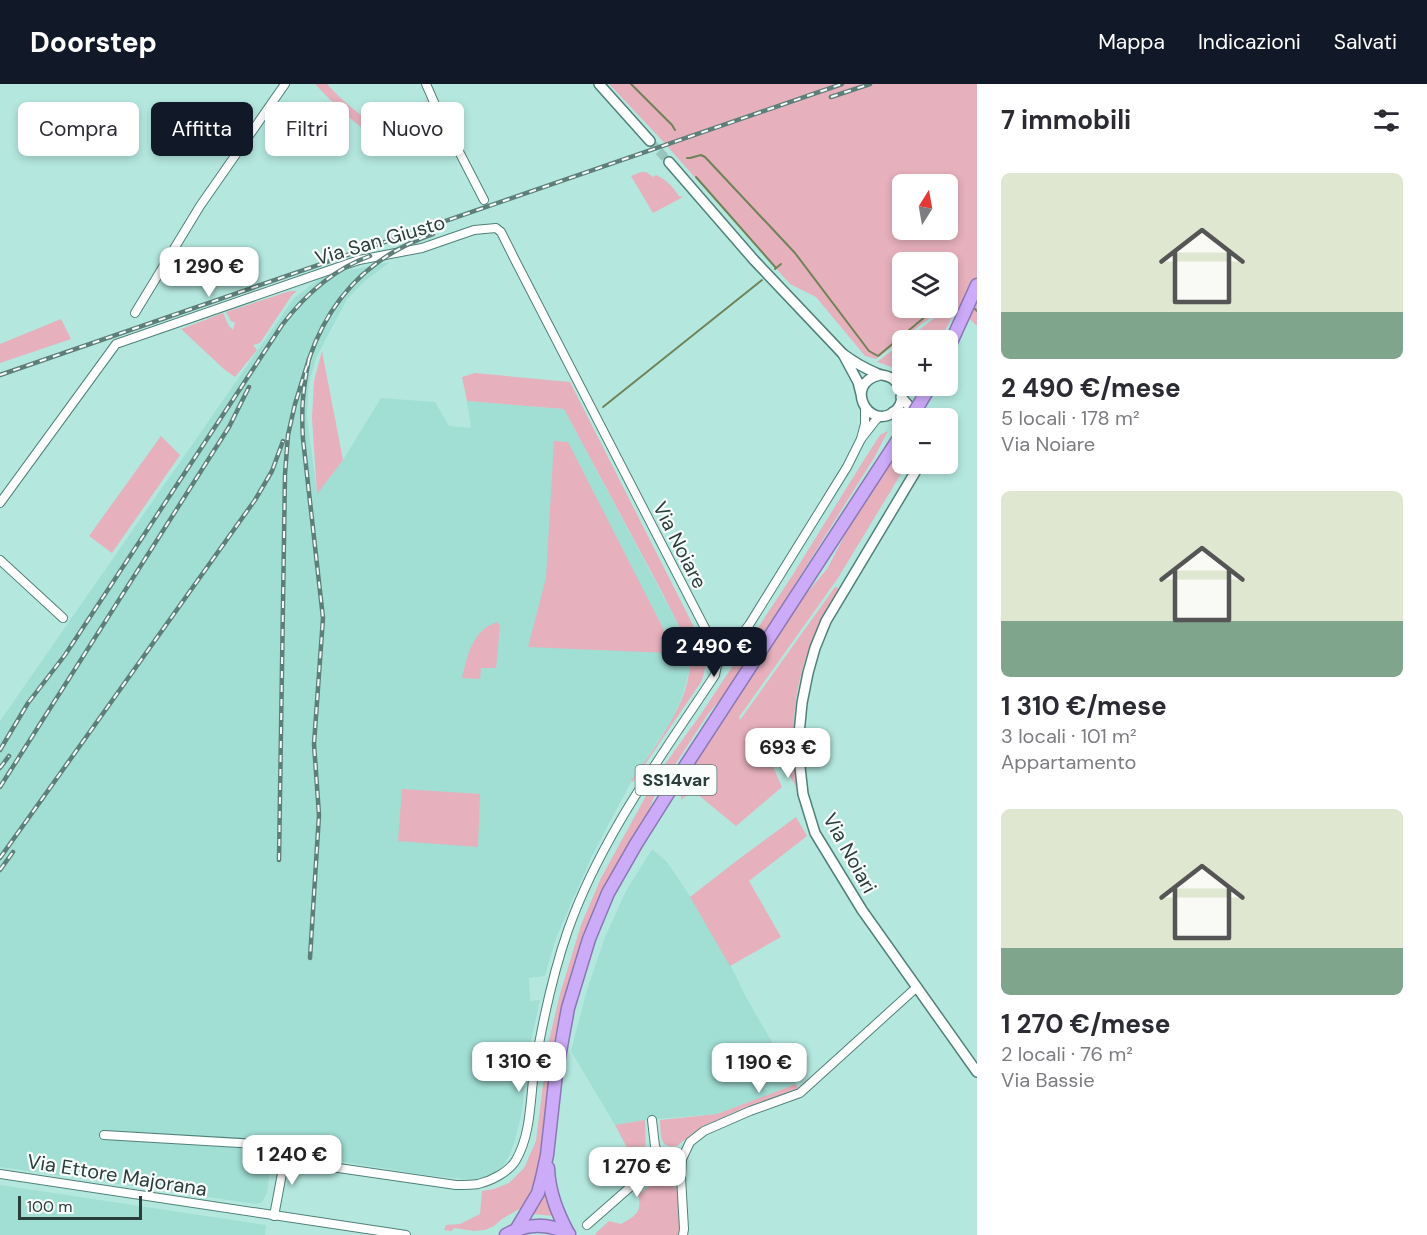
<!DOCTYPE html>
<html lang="it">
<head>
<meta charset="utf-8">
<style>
  :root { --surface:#fff; --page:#f7f7f7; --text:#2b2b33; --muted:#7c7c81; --accent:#111827 }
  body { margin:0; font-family:"DM Sans",sans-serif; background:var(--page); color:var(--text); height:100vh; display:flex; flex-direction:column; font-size:22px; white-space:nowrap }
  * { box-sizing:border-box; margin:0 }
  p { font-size:20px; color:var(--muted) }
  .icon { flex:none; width:33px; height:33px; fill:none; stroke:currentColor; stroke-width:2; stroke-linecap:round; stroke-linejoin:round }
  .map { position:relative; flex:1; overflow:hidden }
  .panel { display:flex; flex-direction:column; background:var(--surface); width:450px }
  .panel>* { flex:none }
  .banner { position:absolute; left:18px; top:18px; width:570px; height:54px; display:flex; gap:12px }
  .needle { width:39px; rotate:11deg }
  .buttons { position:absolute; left:892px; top:90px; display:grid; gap:12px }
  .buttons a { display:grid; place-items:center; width:66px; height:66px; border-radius:9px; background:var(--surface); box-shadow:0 3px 9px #0003; font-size:30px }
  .scale { position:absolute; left:18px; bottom:15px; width:124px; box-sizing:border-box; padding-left:6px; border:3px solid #293e3a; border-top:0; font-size:16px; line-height:21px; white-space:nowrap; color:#293e3a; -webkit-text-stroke:4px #f9fefd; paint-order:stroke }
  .price { position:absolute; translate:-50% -51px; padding:0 14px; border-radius:12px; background:#fff; color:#222; font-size:20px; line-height:39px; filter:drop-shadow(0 2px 3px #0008) }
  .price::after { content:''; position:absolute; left:50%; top:36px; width:18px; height:14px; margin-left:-9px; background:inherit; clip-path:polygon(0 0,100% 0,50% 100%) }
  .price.current { background:var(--accent); color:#fff }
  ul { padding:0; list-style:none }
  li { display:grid; align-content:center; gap:12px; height:318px; padding:0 24px }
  li span { display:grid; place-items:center; height:186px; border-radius:9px; color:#555 }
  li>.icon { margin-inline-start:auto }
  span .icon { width:108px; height:108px; fill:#fffc; stroke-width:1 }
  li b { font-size:26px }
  h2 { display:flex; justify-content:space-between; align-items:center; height:72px; padding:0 24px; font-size:26px }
  .pill { padding:0 21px; border-radius:9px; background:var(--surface); box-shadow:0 3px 9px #0003; font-size:21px; line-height:54px }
  .pill.current { background:var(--accent); color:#fff }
  header { display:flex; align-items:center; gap:36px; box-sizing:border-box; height:84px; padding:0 30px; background:var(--accent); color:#fff }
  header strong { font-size:28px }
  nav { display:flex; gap:33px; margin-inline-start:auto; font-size:21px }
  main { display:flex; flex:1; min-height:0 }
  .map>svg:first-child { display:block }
  .built { fill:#a1ded4 }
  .green { fill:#e6b0bc; fill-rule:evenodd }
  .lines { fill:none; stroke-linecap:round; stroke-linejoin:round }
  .stream { stroke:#708358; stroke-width:2 }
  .tertiary-tunnel { stroke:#98c6be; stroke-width:9; stroke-dasharray:9 4.5; stroke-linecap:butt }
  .minor-casing { stroke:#508179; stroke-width:10 }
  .tertiary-casing { stroke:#508179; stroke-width:12 }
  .trunk-casing { stroke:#8a77b4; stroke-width:15 }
  .minor { stroke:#fff; stroke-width:8 }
  .tertiary { stroke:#fff; stroke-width:9 }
  .trunk { stroke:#ccabf8; stroke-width:12 }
  .rail-casing { stroke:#5e7f79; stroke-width:4.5 }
  .rail { stroke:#f9fefd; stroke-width:2; stroke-dasharray:7; stroke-linecap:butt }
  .trunk-bridge-casing { stroke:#8a77b4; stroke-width:15; stroke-linecap:butt }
  .trunk-bridge { stroke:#ccabf8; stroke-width:12 }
  .labels { text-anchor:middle; stroke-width:4.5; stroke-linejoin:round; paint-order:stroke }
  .shield { fill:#f9fefd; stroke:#677874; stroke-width:1.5 }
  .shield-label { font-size:18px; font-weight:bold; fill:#293e3a }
  .street-label { font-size:20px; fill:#293e3a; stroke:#f9fefd }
</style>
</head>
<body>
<header>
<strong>Doorstep</strong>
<nav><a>Mappa</a><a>Indicazioni</a><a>Salvati</a></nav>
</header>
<main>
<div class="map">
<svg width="977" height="1151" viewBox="0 0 977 1151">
  <rect width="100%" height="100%" fill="#b4e8df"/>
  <g class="built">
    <polygon points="390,178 366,196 347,215 316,274 309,299 307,332 317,409 343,376 381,314 435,318 449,342 471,344 467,317 564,325 676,536 689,571 689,587 683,610 674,633 631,698 592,772 556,854 545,892 529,894 530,917 540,916 528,971 522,1028 514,1060 510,1070 504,1081 495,1089 474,1096 425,1091 299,1071 272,1069 267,1109 262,1118 256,1120 0,1083 0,637 294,214 317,196 330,190"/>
    <polygon points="652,765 667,778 698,824 735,890 746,913 796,1000 717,1030 645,1036 615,1041 571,967 587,906 605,853 626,807"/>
    <polygon points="0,1101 266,1141 265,1151 0,1151"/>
  </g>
  <g class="green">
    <path d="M315 0H327C344 20 366 34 387 51L386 56C365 52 330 16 315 0Z"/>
    <path d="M609 0H977V242L956 222 957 224 940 256H906L954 219 951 217 948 220V178H903V224H943L876 275 865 272 816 213 790 200 658 52ZM903 100H948V146H903Z"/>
    <path d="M426 16 438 38 390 69 382 60C400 49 417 37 426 16Z"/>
    <path d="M641 88H646L653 93 656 91C667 96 672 102 679 112L683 113 653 129 631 92Z"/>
    <polygon points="290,207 297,207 292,211 260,259 253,261 257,266 235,293 225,286 181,245 223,229 229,242 233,246 235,239 231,237 226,228"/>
    <polygon points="61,235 71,255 0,279 0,260"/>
    <polygon points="903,258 903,288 900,289 895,284 877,278"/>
    <polygon points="322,267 343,376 317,410 312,334 314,297"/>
    <path d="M475 289 570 298 698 551C703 569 709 580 701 598L633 698 631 697C653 665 698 610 688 569 684 548 672 529 663 510L564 325 467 317 462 293Z"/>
    <polygon points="888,347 874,374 729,605 708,630 654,713 647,731 612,790 590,836 569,897 559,935 551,971 539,1085 527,1116 521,1124 502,1135 494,1142 485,1146 474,1147 454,1144 452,1147 444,1146 446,1141 460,1140 480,1130 482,1107 494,1105 509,1099 524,1084 536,1057 548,961 560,910 581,841 601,794 658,690 701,630 792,492 862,379 880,351"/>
    <polygon points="161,352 180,371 112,469 89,452"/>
    <path d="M903 356V380H907L838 494 739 633 740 636 835 503 839 504C827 529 812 554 804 580 791 621 792 663 797 705L771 657 763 660 782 703 736 742 691 705 686 712 681 716V701L800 517 827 485 848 445Z"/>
    <polygon points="554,357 568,358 670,558 669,569 528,563 546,494"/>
    <path d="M497 538 500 542 496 584H481L480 595 462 594C466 578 470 556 484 545 487 542 493 540 497 538Z"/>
    <polygon points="402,705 480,710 478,763 398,757"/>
    <polygon points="796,733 807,752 749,797 781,853 730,882 690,813 735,778"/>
    <path d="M796 1000 798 1003 796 1006 735 1028 701 1043 677 1062C658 1066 661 1048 660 1036L717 1030Z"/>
    <polygon points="645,1036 646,1078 639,1086 615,1041"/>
    <path d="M660 1094 669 1097 675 1101C680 1116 683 1136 679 1151H596L595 1150 609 1137 621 1140C635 1132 643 1128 638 1111Z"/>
    <polygon points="545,1102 547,1117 554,1132 533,1130 539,1118"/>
  </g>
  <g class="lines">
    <g class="stream">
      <polyline points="631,0 672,41 675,46"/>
      <polyline points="687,74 690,74 701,71 705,73 795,169 869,267 878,272 926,232 939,224"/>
      <polyline points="696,93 776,184"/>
      <polyline points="775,185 781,180"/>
      <polyline points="948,218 951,216"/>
      <polyline points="975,225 977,227"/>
      <polyline points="603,323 762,196"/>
    </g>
    <polyline class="tertiary-tunnel" points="650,57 669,78"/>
    <g class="minor-casing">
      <g id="minor">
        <polyline points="426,0 437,25 484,116"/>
        <polyline points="135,229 200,122 285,0"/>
        <polyline points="865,324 865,340 861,355 875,337 880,332"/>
        <path d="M0 419 116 260 359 176 422 164 474 146 496 144 501 148 515 176 706 546C724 573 734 561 749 541L847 383 861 355"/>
        <polyline points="0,476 63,534"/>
        <polyline points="716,558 714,569 717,581 721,577 725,562"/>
        <polyline points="652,1036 655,1062 661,1076"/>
        <path d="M104 1051 258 1060 272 1065 283 1076 456 1101C463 1101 471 1101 478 1100 491 1097 509 1088 516 1076 531 1050 530 1017 534 988 542 940 552 892 568 846 601 753 661 673 715 591L717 581"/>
        <polyline points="0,1090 406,1151"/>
        <polyline points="274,1132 286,1068"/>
        <polyline points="587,1141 661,1076 682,1075"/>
        <polyline points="683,1151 684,1145 681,1093 682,1075 690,1058 704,1047 750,1027 800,1009 917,903"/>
      </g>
    </g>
    <g class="tertiary-casing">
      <g id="tertiary">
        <polyline points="599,0 650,57"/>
        <polyline points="669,78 754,176 843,270"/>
        <path d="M861 310 858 298 843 270C854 278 864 284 876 289 881 292 888 291 893 295 898 299 901 305 902 311 902 317 899 324 894 328 868 347 843 299 880 291"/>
        <polyline points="893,328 915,329 901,313"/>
        <polyline points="920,380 826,537 815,564 808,589 802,619 799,650 800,683 803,710 815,749 862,826 977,988"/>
      </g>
    </g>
    <g class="trunk-casing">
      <g id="trunk">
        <polyline points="948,265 977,201"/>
        <path d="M548 1084C549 1108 557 1128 568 1149"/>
        <polyline points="516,1146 538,1109 542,1094 547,1071 556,990 568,924 589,855 608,809 636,760 677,695 903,348"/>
        <path d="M506 1151C526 1139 549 1139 569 1150"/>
      </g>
    </g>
    <use href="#minor" class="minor"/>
    <use href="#tertiary" class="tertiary"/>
    <use href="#trunk" class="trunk"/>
    <g class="rail-casing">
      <g id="rail">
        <polyline points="831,13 870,0"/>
        <path d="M309 275C330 213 372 171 433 150"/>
        <polyline points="0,291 842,0"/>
        <path d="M0 666 28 619 65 571 282 241C305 211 334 185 370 172"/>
        <polyline points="0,684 9,672"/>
        <polyline points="0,703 229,343 249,303"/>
        <polyline points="0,774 255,416 272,387 283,357"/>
        <path d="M279 776 285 390 288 351 295 320 309 275C303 305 301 324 303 355L323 534 314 660 319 731 310 874"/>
        <polyline points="0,786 13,768"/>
      </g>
    </g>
    <use href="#rail" class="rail"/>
    <g class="trunk-bridge-casing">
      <polyline id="trunk-bridge" points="911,334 930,302"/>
    </g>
    <use href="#trunk-bridge" class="trunk-bridge"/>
  </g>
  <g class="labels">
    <rect class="shield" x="635.5" y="681" width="81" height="30" rx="4.5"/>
    <g class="shield-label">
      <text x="676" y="702">SS14var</text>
    </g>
    <g class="street-label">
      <text transform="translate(380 156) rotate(-16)" y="7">Via San Giusto</text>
      <text transform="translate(680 461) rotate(63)" y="7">Via Noiare</text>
      <text transform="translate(850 769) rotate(61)" y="7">Via Noiari</text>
      <text transform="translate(117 1091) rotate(9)" y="7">Via Ettore Majorana</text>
    </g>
  </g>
</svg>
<div class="buttons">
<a><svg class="needle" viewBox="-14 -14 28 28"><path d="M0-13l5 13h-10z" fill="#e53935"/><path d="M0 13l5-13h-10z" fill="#7c7c81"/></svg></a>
<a><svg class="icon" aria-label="layers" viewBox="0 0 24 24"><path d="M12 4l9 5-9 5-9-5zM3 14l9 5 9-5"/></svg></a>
<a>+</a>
<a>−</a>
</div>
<div class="scale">100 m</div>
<b class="price" style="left:209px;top:214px">1 290 €</b>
<b class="price current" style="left:714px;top:594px">2 490 €</b>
<b class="price" style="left:788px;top:695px">693 €</b>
<b class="price" style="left:519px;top:1009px">1 310 €</b>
<b class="price" style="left:759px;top:1010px">1 190 €</b>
<b class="price" style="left:292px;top:1102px">1 240 €</b>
<b class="price" style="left:637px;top:1114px">1 270 €</b>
<div class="banner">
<a class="pill">Compra</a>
<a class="pill current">Affitta</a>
<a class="pill">Filtri</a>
<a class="pill">Nuovo</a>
</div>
</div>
<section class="panel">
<h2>7 immobili<svg class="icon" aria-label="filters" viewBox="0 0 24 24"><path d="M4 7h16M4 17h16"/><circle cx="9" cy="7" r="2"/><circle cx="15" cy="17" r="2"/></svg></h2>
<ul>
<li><span style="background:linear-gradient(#dfe7d0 75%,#7fa58c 0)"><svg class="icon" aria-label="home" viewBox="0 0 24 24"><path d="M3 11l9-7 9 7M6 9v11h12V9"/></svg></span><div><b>2 490 €/mese</b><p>5 locali · 178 m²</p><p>Via Noiare</p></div></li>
<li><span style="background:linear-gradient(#dfe7d0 70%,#7fa58c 0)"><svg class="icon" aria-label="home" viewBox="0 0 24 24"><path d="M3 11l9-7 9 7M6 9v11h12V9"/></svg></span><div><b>1 310 €/mese</b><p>3 locali · 101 m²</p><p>Appartamento</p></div></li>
<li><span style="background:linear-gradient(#dfe7d0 75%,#7fa58c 0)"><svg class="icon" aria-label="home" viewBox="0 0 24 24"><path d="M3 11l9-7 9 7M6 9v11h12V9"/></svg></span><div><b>1 270 €/mese</b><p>2 locali · 76 m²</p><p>Via Bassie</p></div></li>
</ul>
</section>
</main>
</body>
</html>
